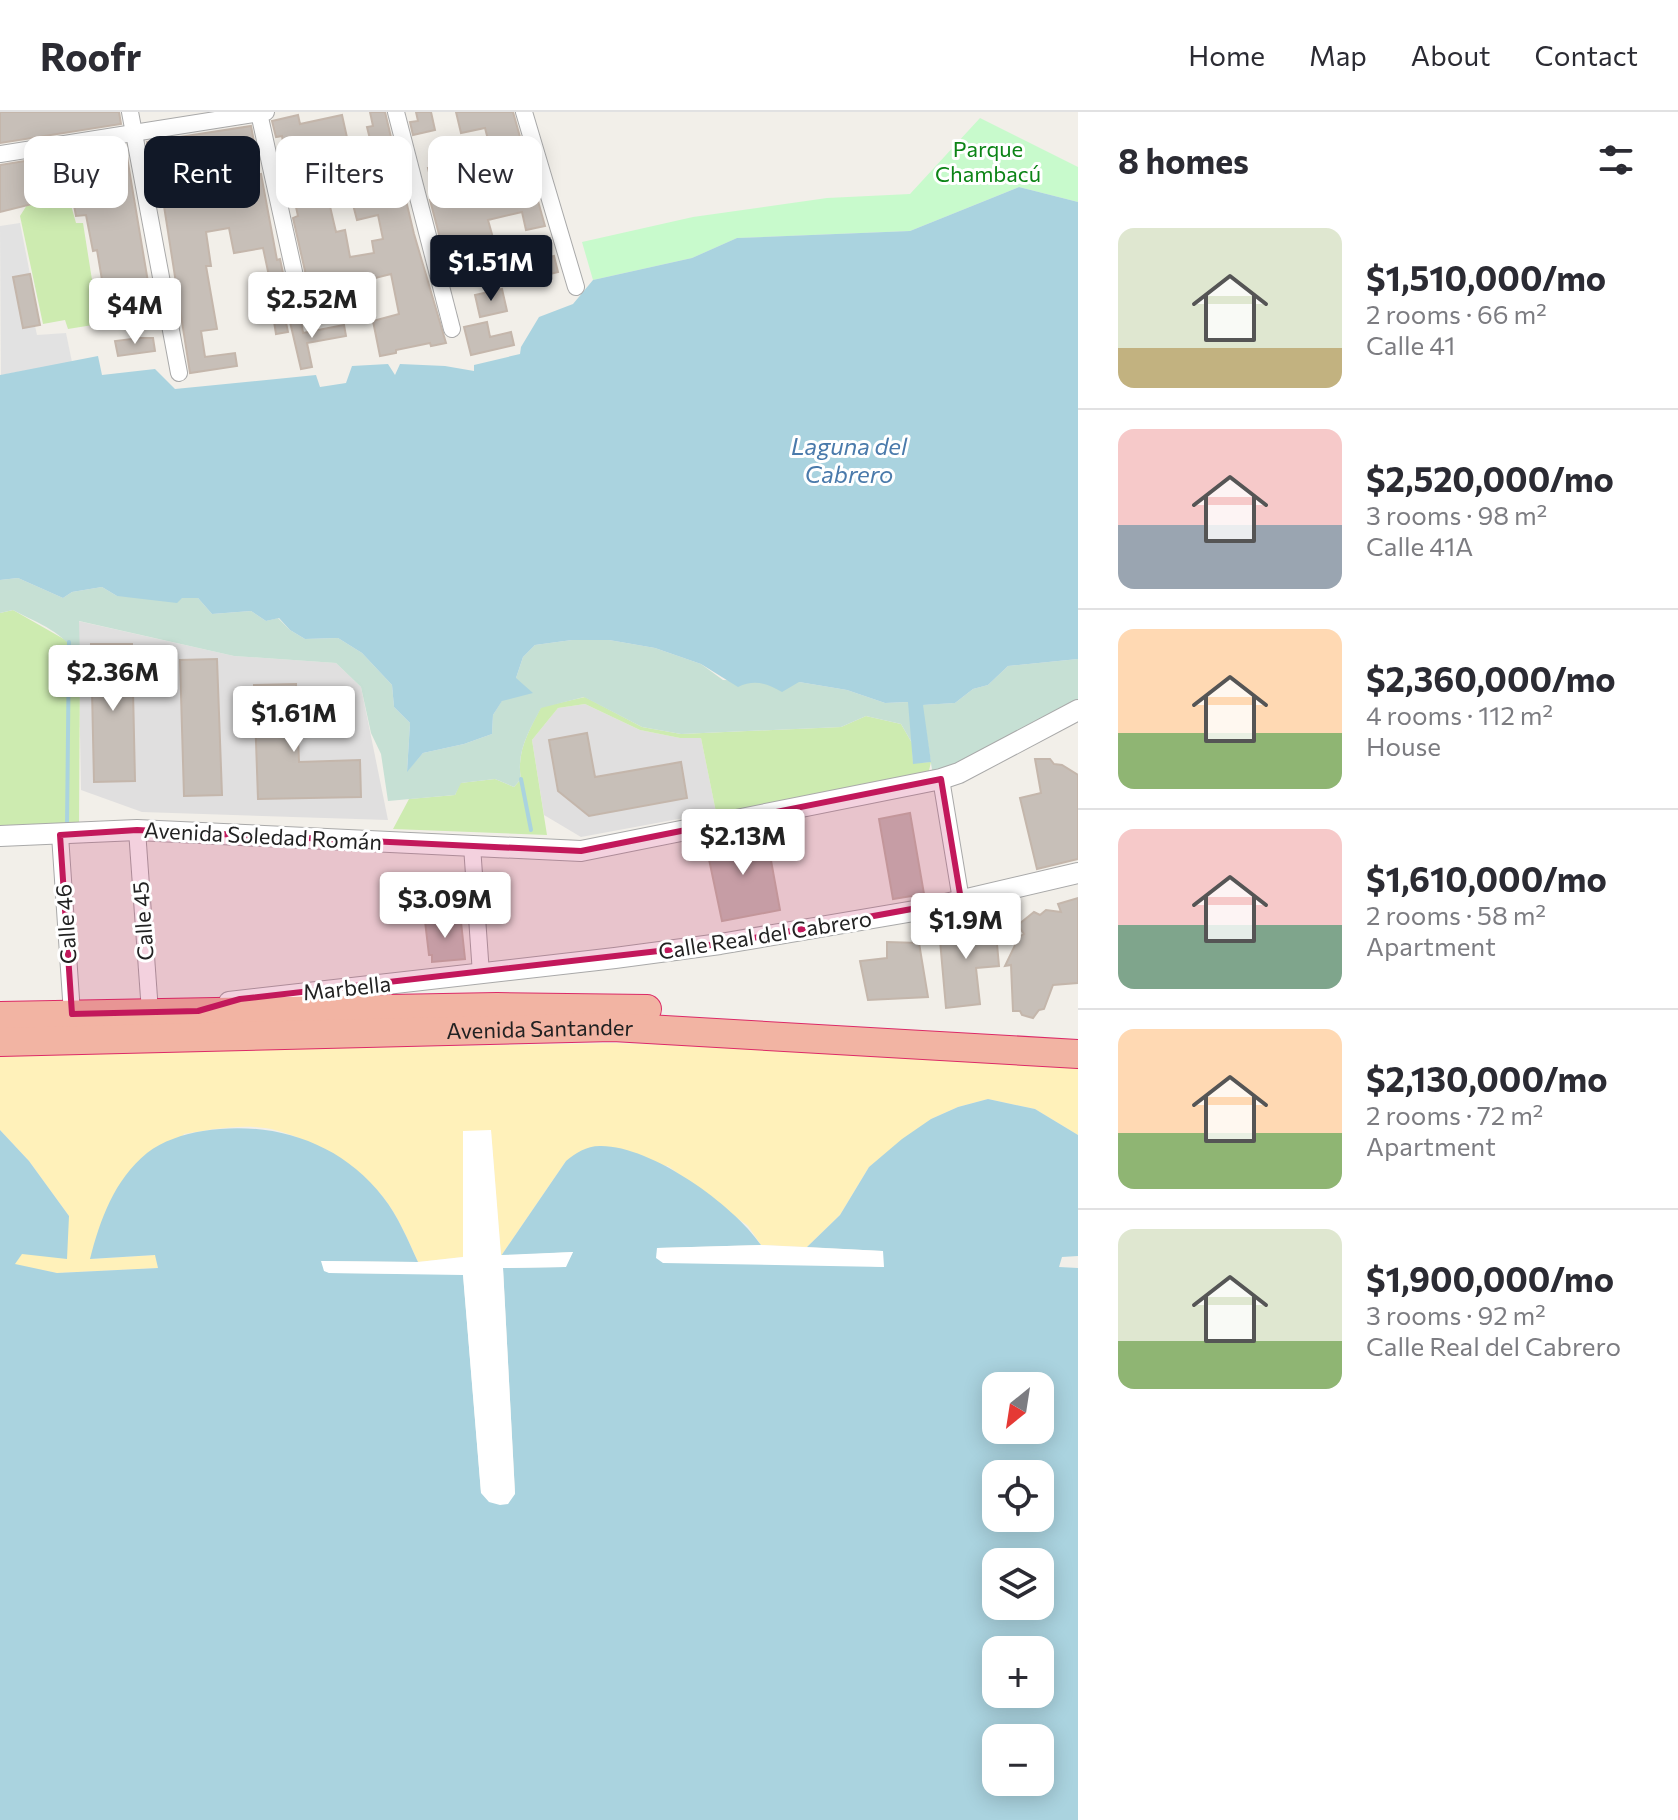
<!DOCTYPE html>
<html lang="en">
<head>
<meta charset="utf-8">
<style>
  :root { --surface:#fff; --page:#f2f2f3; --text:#2b2b33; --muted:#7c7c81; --line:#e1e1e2; --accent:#111827 }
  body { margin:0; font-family:Commissioner,sans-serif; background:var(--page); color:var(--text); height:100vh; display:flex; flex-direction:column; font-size:30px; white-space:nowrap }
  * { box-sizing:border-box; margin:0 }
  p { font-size:26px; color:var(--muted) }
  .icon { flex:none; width:44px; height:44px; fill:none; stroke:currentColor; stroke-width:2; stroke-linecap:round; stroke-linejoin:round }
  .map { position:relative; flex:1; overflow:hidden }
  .details { display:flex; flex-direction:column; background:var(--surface); width:600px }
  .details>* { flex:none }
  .top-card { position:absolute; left:24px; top:24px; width:760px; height:72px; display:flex; gap:16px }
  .needle { width:52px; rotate:210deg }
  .controls { position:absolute; left:982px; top:1260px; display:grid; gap:16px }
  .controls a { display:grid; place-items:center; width:72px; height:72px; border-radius:16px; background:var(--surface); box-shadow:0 4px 20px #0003; font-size:40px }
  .price { position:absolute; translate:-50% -68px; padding:0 18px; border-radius:8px; background:#fff; color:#222; font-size:26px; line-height:52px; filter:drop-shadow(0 2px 4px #0008) }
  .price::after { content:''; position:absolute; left:50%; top:48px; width:24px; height:18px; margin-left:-12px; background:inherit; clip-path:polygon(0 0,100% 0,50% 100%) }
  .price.active { background:var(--accent); color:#fff }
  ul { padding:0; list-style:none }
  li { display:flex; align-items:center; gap:24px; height:200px; padding:0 40px }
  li+li { border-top:2px solid var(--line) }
  li span { display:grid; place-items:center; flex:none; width:224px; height:160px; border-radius:16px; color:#555 }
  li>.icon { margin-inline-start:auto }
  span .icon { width:96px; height:96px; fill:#fffc; stroke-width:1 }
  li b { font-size:34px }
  h2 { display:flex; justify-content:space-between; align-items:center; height:96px; padding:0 40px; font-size:34px }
  .chip { padding:0 28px; border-radius:16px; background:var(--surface); box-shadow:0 4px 20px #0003; font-size:28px; line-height:72px }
  .chip.active { background:var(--accent); color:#fff }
  header { display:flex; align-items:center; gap:48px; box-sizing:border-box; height:112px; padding:0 40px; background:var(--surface); border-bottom:2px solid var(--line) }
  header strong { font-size:38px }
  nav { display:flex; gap:44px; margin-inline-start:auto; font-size:28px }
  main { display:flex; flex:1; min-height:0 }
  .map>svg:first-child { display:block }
  .residential { fill:#e0dfdf }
  .grass { fill:#cdebb0 }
  .wetland { fill:#c6e0d4 }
  .sand { fill:#fff1ba }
  .park { fill:#c8facc }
  .parking { fill:#e2e2e2 }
  .water { fill:#aad3df; fill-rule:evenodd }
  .pier { fill:#fff }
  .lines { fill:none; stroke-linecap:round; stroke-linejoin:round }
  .stream { stroke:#aad3df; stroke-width:4 }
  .building { fill:#c7bfb8; stroke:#c4b6ab; stroke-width:2; fill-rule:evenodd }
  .minor-casing { stroke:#a9a9a9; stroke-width:18 }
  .tertiary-casing { stroke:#a9a9a9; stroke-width:22 }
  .trunk-casing { stroke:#dc2a67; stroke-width:30 }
  .minor { stroke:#fff; stroke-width:16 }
  .tertiary { stroke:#fff; stroke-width:20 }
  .trunk { stroke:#f2b4a3; stroke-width:28 }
  .marked { fill:#c2185b; fill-opacity:0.2; stroke:#c2185b; stroke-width:6; stroke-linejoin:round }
  .labels { text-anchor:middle; stroke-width:6; stroke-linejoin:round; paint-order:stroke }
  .park-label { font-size:22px; fill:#0c8416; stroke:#fff }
  .street-label { font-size:22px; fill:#222; stroke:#fff }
  .water-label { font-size:24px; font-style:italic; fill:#4a7aab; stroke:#fff }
</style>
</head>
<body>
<header>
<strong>Roofr</strong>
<nav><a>Home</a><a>Map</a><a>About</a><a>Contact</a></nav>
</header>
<main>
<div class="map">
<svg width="1078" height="1708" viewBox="0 0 1078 1708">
  <rect width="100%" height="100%" fill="#f2efe9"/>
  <g class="residential">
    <polygon points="78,509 234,544 336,551 361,575 388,708 142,700 81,678"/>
    <polygon points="585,592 640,618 680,626 701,626 716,700 581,725 544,703 532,628 558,596"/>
  </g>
  <g class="grass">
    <polygon points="69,86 76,111 83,111 99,212 68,217 65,208 43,212 20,104 27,93"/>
    <polygon points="13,498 69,530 80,547 79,715 0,716 0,501"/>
    <path d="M585 585 642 615 681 622 841 615 866 604 901 612 912 631 913 651 931 650 928 663 742 699 716 700 701 626H680L640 618 585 592 558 596 532 628 547 723 393 717 409 687 455 683 460 671 495 667 514 675 521 667C516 640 529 619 541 595Z"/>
  </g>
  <g class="wetland">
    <path d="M18 466 63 486 72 480 102 475 117 484 198 486 212 502 251 499 266 509 278 506 290 518 305 527 338 526 362 541 392 573 394 595 410 611 407 659 423 641 464 632 492 622 493 603 516 566 523 545 535 533 572 528H609L655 536 701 552 723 568 799 570 847 578 885 591 909 590 912 631 901 612 866 604 841 615 681 622 642 615 584 585 541 596C529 619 516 640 521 667L514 675 495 667 461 671 455 683 388 689 381 642 371 621 361 575 336 551 234 544 79 509 80 547C63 519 41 513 13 498L0 501V468Z"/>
    <polygon points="1078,547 1078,588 933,664 922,593 955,591 973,577 988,573 1008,554"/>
  </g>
  <path class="sand" d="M615 931 1078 950V1023L1035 997 988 987 958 995 931 1007 869 1055 840 1103 807 1135 761 1133 748 1114 668 1054 566 1049 501 1144 491 1019 463 1020V1145L418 1150C408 1128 398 1104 383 1085 360 1056 311 1027 275 1018 246 1011 213 1017 184 1022L91 1147 156 1143 158 1156 57 1161 14 1153 22 1141 69 1104 29 1049 0 1018V942Z"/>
  <polygon class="park" points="980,6 1078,55 1078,90 1019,75 910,119 737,126 692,146 593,168 582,130 693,105 827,86 910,82"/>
  <polygon class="parking" points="20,111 30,162 13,165 23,216 35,214 37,223 66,221 72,250 1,263 0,114"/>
  <g class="water">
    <path d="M1019 75 1078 90V547L1008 554 988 573 973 577 955 591 923 593 931 650 913 652 908 590 885 591 847 578 799 570 782 580C767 571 754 567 738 575L701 552 655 536 609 528H572L535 533 523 545 516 566 533 581 502 589 493 603 492 622 464 632 423 641 407 660 410 611 394 595 392 573 362 541 338 526 305 527 290 518 279 506 266 509 251 499 212 502 198 486H182L177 491 117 484 102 475 72 480 63 486 18 466 0 468V263L98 244 102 263 155 257 175 277 316 263 320 275 346 271 352 254 388 252 395 263 400 252 445 254 474 259V253L520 242 521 235 539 205 573 192 593 168 692 146 737 126 910 119Z"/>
    <path d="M988 987 1035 997 1078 1023V1144L1062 1145 1059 1155 1078 1156V1708H0V1018L29 1049 69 1104 67 1147 22 1142 15 1152 57 1161 158 1156 155 1143 90 1147C100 1108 114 1068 147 1041 162 1029 184 1022 203 1019 270 1008 340 1029 383 1085 398 1104 408 1128 418 1150L322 1149 329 1161 463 1162 481 1380 515 1381 503 1156 565 1155 573 1140 501 1144 566 1049C576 1041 586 1034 600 1034 650 1033 733 1092 761 1133L657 1136 883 1155 882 1139 807 1135 840 1103 869 1055 902 1027 931 1007 958 995ZM996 1274H1040V1318H996ZM996 1362H1040V1406H996ZM996 1450H1040V1494H996ZM996 1538H1040V1582H996ZM996 1626H1040V1670H996Z"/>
  </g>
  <g class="pier">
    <polygon points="491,1018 501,1143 573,1140 566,1155 503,1156 515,1382 508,1392 500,1393 489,1390 481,1381 463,1163 329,1161 324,1159 321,1149 418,1150 463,1145 463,1019"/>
    <polygon points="761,1133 883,1139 884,1155 663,1151 656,1146 657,1136"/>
  </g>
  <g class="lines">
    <g class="stream">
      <polyline points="521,667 531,718"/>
      <polyline points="67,714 69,530"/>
    </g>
  </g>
  <g class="building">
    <polygon points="0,0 119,0 121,12 0,31"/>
    <polygon points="370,0 385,0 414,122 446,231 431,234 430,231 396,238 396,241 380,244 373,209 399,202 391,162 367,168 369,178 312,190 293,106 298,104 292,77 287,78 283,58 288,57 282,24 276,25 272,9 298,3 300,12 342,3 348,30 330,34 333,47 327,48 334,85 328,86 336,120 345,118 350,145 374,141 372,129 383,127 378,103 357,108 350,81 360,79 355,59 359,58 356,47 374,43 367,15 373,14"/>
    <polygon points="416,0 431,0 435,18 413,23 410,10 418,9"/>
    <polygon points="456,0 513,0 545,114 526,118 522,100 488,108 493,126 480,129 483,141 446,149 430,88 435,87 428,56 451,50 456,69 469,66 473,81 503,74 497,42 492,43 485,16 461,21"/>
    <path d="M251 14 255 35 241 38 246 65 261 62 277 148 280 147 283 161 269 164 263 136 234 141 229 116 206 120 211 154H206L217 217 201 219 205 245 235 241 237 254 190 261 164 94H159L147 30ZM221 40 226 68 182 72 179 49Z"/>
    <polygon points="125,33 149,176 119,180 121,190 106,192 97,138 93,139 86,103 76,104 72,82 0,100 0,53"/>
    <polygon points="554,144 558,160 546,163 546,160 513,166 509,147 521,145 522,151"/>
    <polygon points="30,162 40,213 23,216 13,165"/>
    <polygon points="276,166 282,195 263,199 259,169"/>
    <polygon points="502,177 507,199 480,205 475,183"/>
    <polygon points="284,201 288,220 276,222 273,203"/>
    <polygon points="301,208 303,221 344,213 346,224 307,231 312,255 301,257 290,210"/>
    <polygon points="487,210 490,225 511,220 514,233 471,243 464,215"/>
    <polygon points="140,226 153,226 155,239 118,244 115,229"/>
    <polygon points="91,532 132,532 135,669 94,670"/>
    <polygon points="217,547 222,683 184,684 180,548"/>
    <polygon points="296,572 299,650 360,648 361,685 258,687 254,573"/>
    <polygon points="587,621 595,665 681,650 687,686 589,704 558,679 549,628"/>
    <polygon points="1035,647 1050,647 1054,652 1062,653 1078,663 1078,747 1037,757 1020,686 1041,681"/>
    <polygon points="910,701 924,782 893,787 879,707"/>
    <polygon points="766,721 780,798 722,809 706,733"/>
    <polygon points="1078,786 1078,871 1053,873 1044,897 1039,898 1033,906 1022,903 1020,899 1013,899 1011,853 1005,854 1019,825 1024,822 1018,813 1034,800 1040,803 1046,798 1061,800 1058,792"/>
    <polygon points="448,804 449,812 461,810 465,847 432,850 432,843 429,843 425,809"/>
    <polygon points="995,810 999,854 976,856 980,892 946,896 939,817"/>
    <polygon points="887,830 919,831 928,885 868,888 860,849 887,846"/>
  </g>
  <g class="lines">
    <g class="minor-casing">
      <g id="minor">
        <polyline points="130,0 179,261"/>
        <polyline points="396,0 452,217"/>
        <polyline points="524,0 576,175"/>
        <polyline points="259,1 302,196"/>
        <polyline points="0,42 266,0"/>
        <polyline points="941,667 961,788"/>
        <polyline points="137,718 150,900"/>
        <polyline points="60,723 72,902"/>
        <polyline points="472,734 481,862"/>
      </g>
    </g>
    <g class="tertiary-casing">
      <g id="tertiary">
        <polyline points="0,724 137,718 581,739 941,667 959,661 1078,598"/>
        <polyline points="229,890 615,846 720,832 920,798 1078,761"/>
      </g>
    </g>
    <g class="trunk-casing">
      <g id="trunk">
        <polyline points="0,904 497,895 647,897"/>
        <path id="s1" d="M0 930 613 915 1078 942"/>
      </g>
    </g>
    <use href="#minor" class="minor"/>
    <use href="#tertiary" class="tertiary"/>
    <use href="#trunk" class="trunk"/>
  </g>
  <path class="marked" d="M941 667 961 788 720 832 240 887 198 899 72 902 60 723 137 718 581 739Z"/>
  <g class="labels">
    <g class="park-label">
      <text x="988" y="45">Parque<tspan x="988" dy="25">Chambacú</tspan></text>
    </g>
    <g class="street-label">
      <text transform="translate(263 724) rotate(3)" y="8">Avenida Soledad Román</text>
      <text transform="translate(143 809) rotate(-94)" y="8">Calle 45</text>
      <text transform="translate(66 812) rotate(-94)" y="8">Calle 46</text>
      <text transform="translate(765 823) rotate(-9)" y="8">Calle Real del Cabrero</text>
      <text transform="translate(347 876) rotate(-6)" y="8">Marbella</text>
      <text dy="8" stroke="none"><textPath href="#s1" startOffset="540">Avenida Santander</textPath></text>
    </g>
    <g class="water-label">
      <text x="849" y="343">Laguna del<tspan x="849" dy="28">Cabrero</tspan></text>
    </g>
  </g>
</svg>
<div class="controls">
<a><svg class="needle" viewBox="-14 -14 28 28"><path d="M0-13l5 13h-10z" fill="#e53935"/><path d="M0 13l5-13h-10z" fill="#7c7c81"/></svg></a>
<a><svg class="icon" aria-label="locate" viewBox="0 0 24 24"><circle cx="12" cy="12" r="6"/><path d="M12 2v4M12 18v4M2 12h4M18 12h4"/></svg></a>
<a><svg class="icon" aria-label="layers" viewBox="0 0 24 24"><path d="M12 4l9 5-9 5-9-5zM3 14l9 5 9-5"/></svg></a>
<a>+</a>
<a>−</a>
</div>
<b class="price active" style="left:491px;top:191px">$1.51M</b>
<b class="price" style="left:312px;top:228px">$2.52M</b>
<b class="price" style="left:135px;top:234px">$4M</b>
<b class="price" style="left:113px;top:601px">$2.36M</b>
<b class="price" style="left:294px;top:642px">$1.61M</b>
<b class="price" style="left:743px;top:765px">$2.13M</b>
<b class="price" style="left:445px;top:828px">$3.09M</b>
<b class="price" style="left:966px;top:849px">$1.9M</b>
<div class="top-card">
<a class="chip">Buy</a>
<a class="chip active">Rent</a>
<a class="chip">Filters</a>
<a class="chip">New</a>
</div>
</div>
<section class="details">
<h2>8 homes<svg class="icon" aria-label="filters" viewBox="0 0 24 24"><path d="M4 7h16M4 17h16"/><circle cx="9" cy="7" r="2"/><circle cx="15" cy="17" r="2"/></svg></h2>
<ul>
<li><span style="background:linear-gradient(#dfe7d0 75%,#c2b280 0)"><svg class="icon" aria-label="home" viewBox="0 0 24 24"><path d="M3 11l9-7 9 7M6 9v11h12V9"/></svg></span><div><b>$1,510,000/mo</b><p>2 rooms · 66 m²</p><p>Calle 41</p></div></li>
<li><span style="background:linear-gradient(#f6c9c9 60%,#9aa5b1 0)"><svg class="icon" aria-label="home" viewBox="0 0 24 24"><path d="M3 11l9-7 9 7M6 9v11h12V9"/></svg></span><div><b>$2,520,000/mo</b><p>3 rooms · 98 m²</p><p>Calle 41A</p></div></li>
<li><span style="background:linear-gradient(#ffd9b3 65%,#8fb573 0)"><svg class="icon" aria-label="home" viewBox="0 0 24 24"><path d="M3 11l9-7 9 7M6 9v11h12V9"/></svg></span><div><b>$2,360,000/mo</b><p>4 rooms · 112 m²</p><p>House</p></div></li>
<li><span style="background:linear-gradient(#f6c9c9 60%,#7fa58c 0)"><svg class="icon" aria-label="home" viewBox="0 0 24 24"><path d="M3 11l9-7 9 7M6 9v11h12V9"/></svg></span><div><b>$1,610,000/mo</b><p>2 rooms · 58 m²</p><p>Apartment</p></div></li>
<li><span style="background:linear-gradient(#ffd9b3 65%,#8fb573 0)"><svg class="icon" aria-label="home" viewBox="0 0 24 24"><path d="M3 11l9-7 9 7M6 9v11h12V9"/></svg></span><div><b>$2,130,000/mo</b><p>2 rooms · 72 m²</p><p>Apartment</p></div></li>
<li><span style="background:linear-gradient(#dfe7d0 70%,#8fb573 0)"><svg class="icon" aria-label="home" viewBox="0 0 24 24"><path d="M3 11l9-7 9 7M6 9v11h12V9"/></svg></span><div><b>$1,900,000/mo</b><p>3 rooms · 92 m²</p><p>Calle Real del Cabrero</p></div></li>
</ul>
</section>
</main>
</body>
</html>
